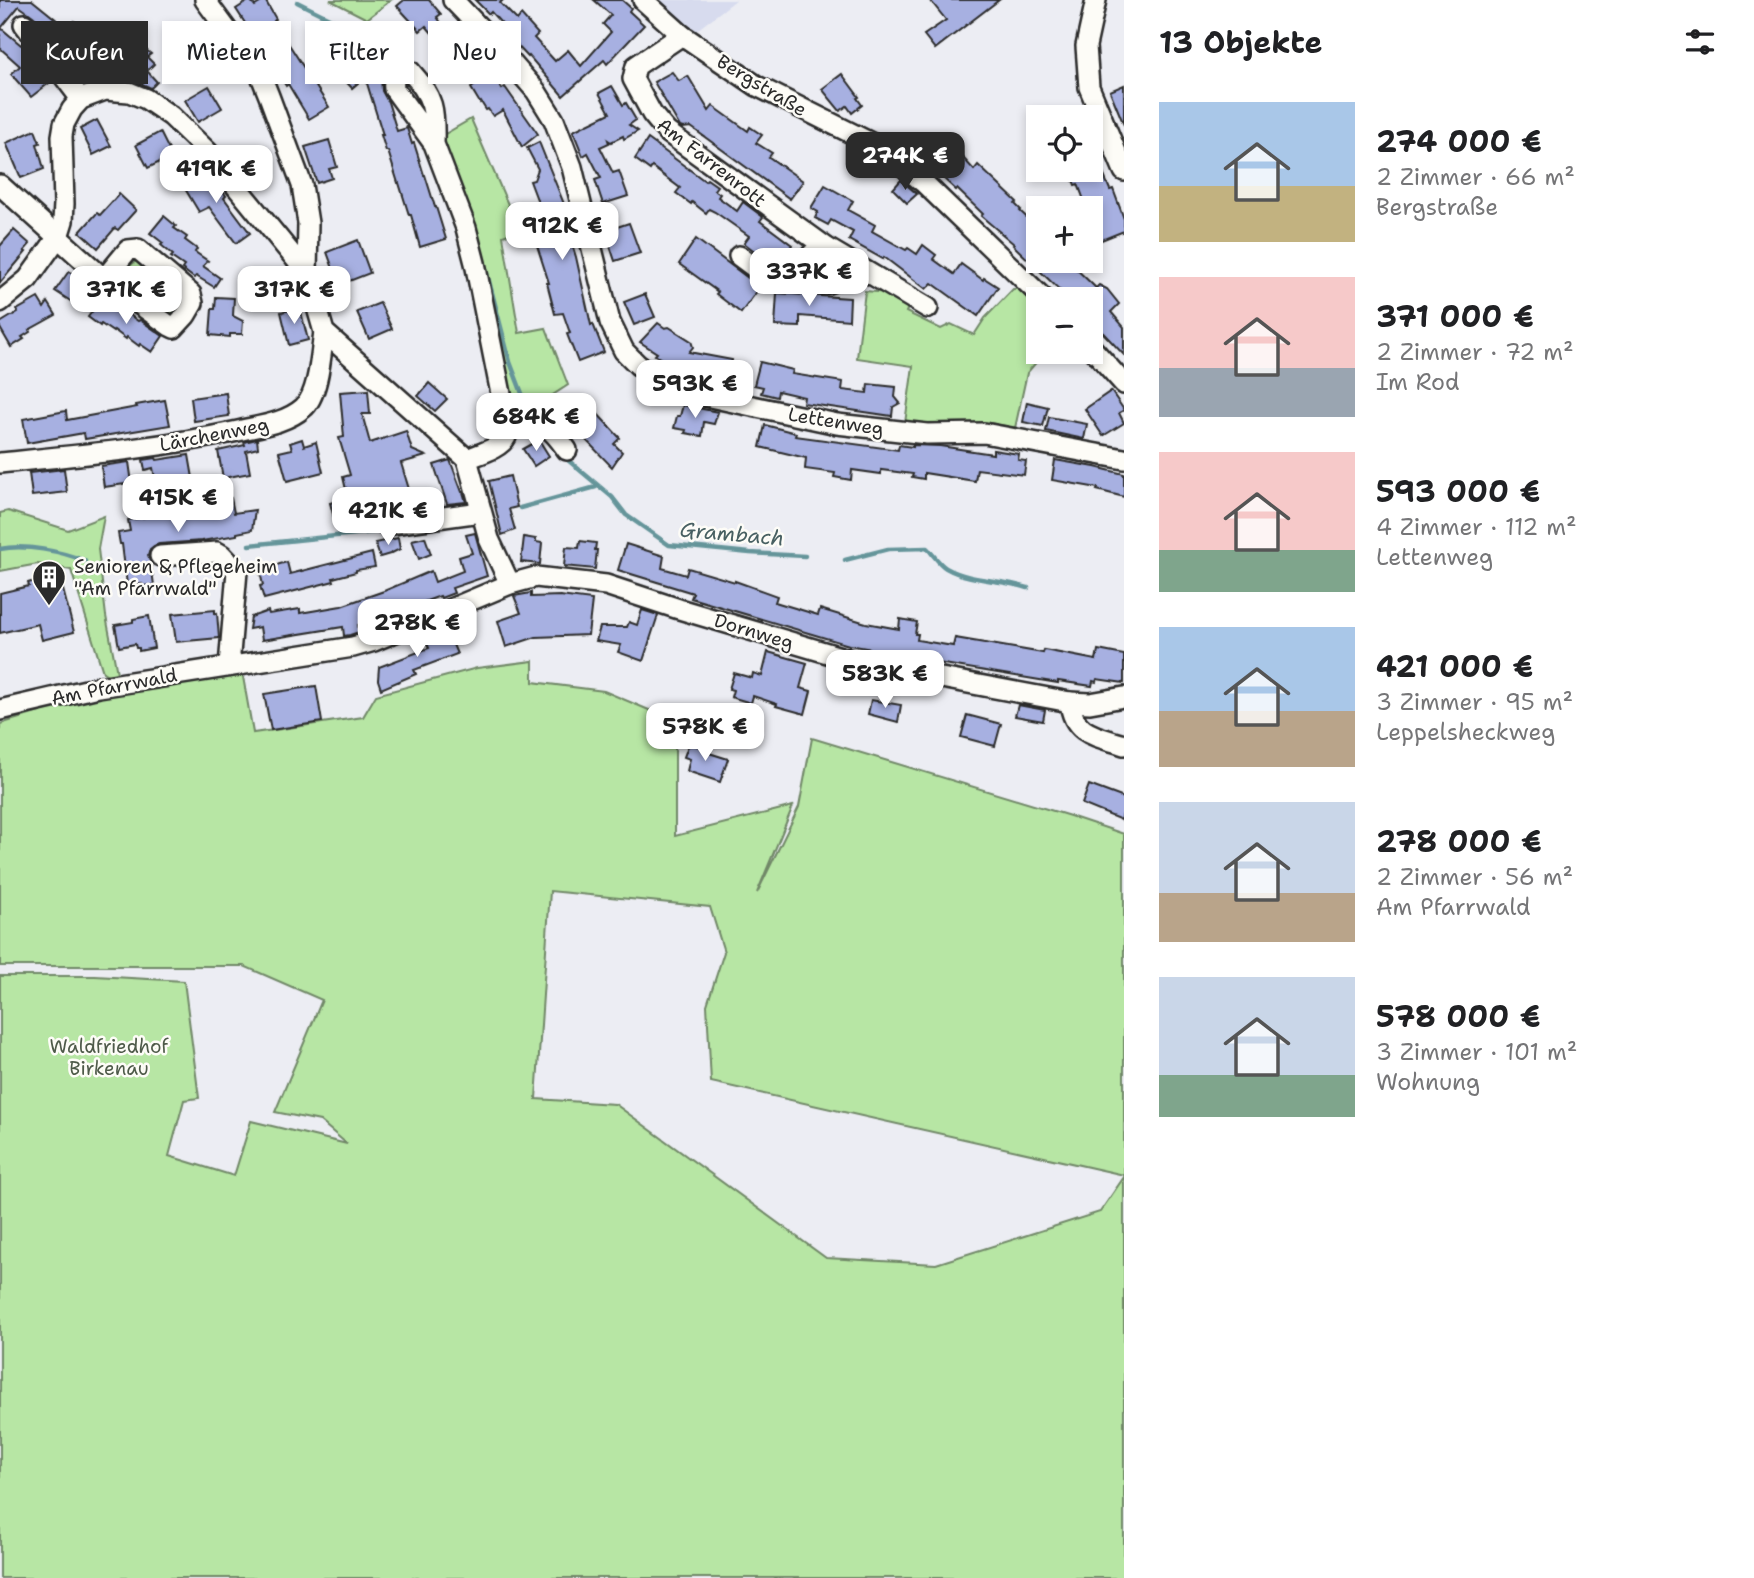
<!DOCTYPE html>
<html lang="de">
<head>
<meta charset="utf-8">
<style>
  :root { --surface:#fff; --page:#f2f2f2; --text:#202124; --muted:#757577; --accent:#2b2b2b }
  body { margin:0; font-family:"Shantell Sans",sans-serif; background:var(--page); color:var(--text); height:100vh; display:flex; flex-direction:column; font-size:26px; white-space:nowrap }
  * { box-sizing:border-box; margin:0 }
  p { font-size:23px; color:var(--muted) }
  .icon { flex:none; width:38px; height:38px; fill:none; stroke:currentColor; stroke-width:2; stroke-linecap:round; stroke-linejoin:round }
  .map { position:relative; flex:1; overflow:hidden }
  .details { display:flex; flex-direction:column; background:var(--surface); width:630px }
  .details>* { flex:none }
  .banner { position:absolute; left:21px; top:21px; width:665px; height:63px; display:flex; gap:14px }
  .fabs { position:absolute; left:1026px; top:105px; display:grid; gap:14px }
  .fabs a { display:grid; place-items:center; width:77px; height:77px; border-radius:0px; background:var(--surface); box-shadow:0 4px 10px #0003; font-size:35px }
  .price { position:absolute; translate:-50% -60px; padding:0 16px; border-radius:14px; background:#fff; color:#222; font-size:23px; line-height:46px; filter:drop-shadow(0 2px 4px #0008) }
  .price::after { content:''; position:absolute; left:50%; top:42px; width:21px; height:16px; margin-left:-10px; background:inherit; clip-path:polygon(0 0,100% 0,50% 100%) }
  .price.selected { background:var(--accent); color:#fff }
  ul { padding:0; list-style:none }
  li { display:flex; align-items:center; gap:21px; height:175px; padding:0 35px }
  li span { display:grid; place-items:center; flex:none; width:196px; height:140px; border-radius:0px; color:#555 }
  li>.icon { margin-inline-start:auto }
  span .icon { width:84px; height:84px; fill:#fffc; stroke-width:1 }
  li b { font-size:30px }
  h2 { display:flex; justify-content:space-between; align-items:center; height:84px; padding:0 35px; font-size:30px }
  .pill { padding:0 24px; border-radius:0px; background:var(--surface); box-shadow:0 4px 10px #0003; font-size:24px; line-height:63px }
  .pill.selected { background:var(--accent); color:#fff }
  main { display:flex; flex:1; min-height:0 }
  .map>svg:first-child { display:block }
  .built { fill:#d7dbee }
  .green { fill:#b7e6a4; stroke:#718868; stroke-width:2 }
  .lines { fill:none; stroke-linecap:round; stroke-linejoin:round }
  .stream { stroke:#65959a; stroke-width:4.5 }
  .building { fill:#a7b0e1; stroke:#2b2b2b; stroke-width:2 }
  .minor-casing { stroke:#2b2b2b; stroke-width:24 }
  .minor { stroke:#fdfcf7; stroke-width:19 }
  .labels { text-anchor:middle; stroke-width:5; stroke-linejoin:round; paint-order:stroke }
  .street-label { font-size:19px; fill:#2b2b2b; stroke:#fdfcf7 }
  .poi-label { font-size:19px; fill:#2b2b2b; stroke:#fdfcf7; text-anchor:start }
  .park-label { font-size:19px; fill:#4e5a49; stroke:#fdfcf7 }
  .water-label { font-size:21px; font-style:italic; fill:#486062; stroke:#fdfcf7 }
</style>
</head>
<body>
<main>
<div class="map">
<svg width="1124" height="1578" viewBox="0 0 1124 1578">
  <rect width="100%" height="100%" fill="#ecedf3"/>
  <filter id="ink" filterUnits="userSpaceOnUse"><feTurbulence type="fractalNoise" baseFrequency=".0143" numOctaves="2"/><feDisplacementMap in="SourceGraphic" scale="14" xChannelSelector="R" yChannelSelector="G"/><feConvolveMatrix kernelMatrix="1 2 1 2 8 2 1 2 1" color-interpolation-filters="sRGB"/></filter>
  <g filter="url(#ink)">
    <polygon class="built" points="656,0 736,0 693,33"/>
    <g class="green">
      <polygon points="330,0 391,0 367,19"/>
      <polygon points="471,119 519,230 503,236 519,333 546,328 568,385 525,413 517,414 513,408 440,137"/>
      <polygon points="136,261 139,261 181,295 185,303 172,317 163,315 122,280 121,276 122,272"/>
      <polygon points="1013,289 1019,289 1038,306 1038,352 1045,352 1027,373 1015,428 990,423 905,423 913,366 857,358 865,291 889,293 910,303 906,312 941,329 951,324 974,335 985,318"/>
      <polygon points="8,511 68,530 104,516 98,549 106,616 117,673 109,676 103,672 71,570 38,564 0,571 0,513"/>
      <polygon points="533,661 533,682 604,691 675,721 675,836 793,806 757,893 799,807 812,738 1070,816 1124,834 1124,1175 711,1082 707,1005 724,952 710,907 550,891 536,1099 615,1104 826,1258 936,1264 1100,1212 1124,1177 1124,1578 0,1578 0,976 95,976 184,981 199,1098 184,1100 169,1156 234,1176 251,1121 347,1144 320,1121 275,1112 322,1000 244,966 0,966 0,724 69,703 118,692 242,671 253,733 363,717 376,695 477,668"/>
    </g>
    <g class="lines">
      <g class="stream">
        <polyline points="297,2 355,31 393,62"/>
        <polyline points="482,254 510,362 528,409"/>
        <polyline points="563,456 612,497 626,515 669,545 750,553 805,556"/>
        <polyline points="520,508 596,487"/>
        <polyline points="249,545 384,531"/>
        <path d="M0 549C25 544 61 551 85 561"/>
        <path d="M845 560 888 549 927 548C933 554 939 564 946 568 971 582 1001 579 1028 588"/>
      </g>
    </g>
    <g class="building">
      <polygon points="0,0 32,0 68,29 74,21 95,34 82,54 60,40 33,16 19,6 1,28 21,45 23,43 33,56 29,59 49,83 31,97 11,74 20,66 0,48"/>
      <polygon points="250,0 255,6 265,0 276,19 274,21 329,107 309,119 288,84 286,86 261,47 259,49 252,38 254,37 236,9"/>
      <polygon points="404,0 429,0 441,14 437,17 442,24 432,33 426,26 420,31 397,6"/>
      <polygon points="475,0 503,0 500,3 517,20 521,15 538,34 534,38 555,61 568,50 581,66 611,32 603,24 611,15 594,0 622,0 631,8 629,11 644,25 607,64 604,60 563,96 529,56 528,57 514,42 516,40 491,12 489,14"/>
      <polygon points="930,0 999,0 935,49 924,35 946,20"/>
      <polygon points="348,41 381,78 382,91 388,102 397,131 407,128 412,144 414,143 424,175 425,175 435,207 436,207 446,239 420,247 411,215 409,215 399,183 398,183 388,151 386,151 381,135 383,135 365,77 352,88 326,60"/>
      <polygon points="101,43 129,53 139,44 151,54 147,57 154,64 147,71 157,82 151,88 140,83"/>
      <polygon points="489,68 502,89 505,87 538,134 522,147 503,110 493,116 488,109 486,110 481,102 480,103 471,88 483,80 479,75"/>
      <polygon points="672,72 679,81 688,76 709,111 713,106 748,131 750,127 762,135 756,143 772,153 769,157 803,181 790,199 691,127 683,128 680,127 654,82"/>
      <polygon points="842,74 859,97 857,98 862,105 852,113 847,106 840,111 822,89"/>
      <polygon points="1124,85 1124,125 1110,91"/>
      <polygon points="209,86 222,108 198,122 185,100"/>
      <polygon points="612,86 623,105 626,103 636,120 629,125 638,131 624,139 623,136 611,142 608,140 609,143 600,147 613,173 619,171 628,196 603,204 595,180 601,178 588,153 583,156 573,131 610,113 599,93"/>
      <polygon points="97,120 111,146 93,155 80,129"/>
      <polygon points="35,130 40,143 37,144 44,169 21,178 6,143"/>
      <polygon points="160,132 172,156 148,168 136,145"/>
      <polygon points="648,139 705,181 707,179 717,186 714,190 720,194 718,197 737,211 743,202 763,217 760,221 792,245 776,267 765,250 761,256 744,243 749,236 715,212 709,209 706,213 692,202 691,204 676,193 680,188 652,167 650,170 635,159"/>
      <polygon points="329,140 337,167 329,169 332,178 317,183 305,147"/>
      <polygon points="539,142 564,204 560,206 576,257 591,325 593,324 604,352 578,362 567,334 570,333 563,313 555,314 547,283 549,283 533,233 548,229 530,181 534,180 538,169 527,148"/>
      <polygon points="1090,142 1110,190 1113,189 1124,219 1124,231 1099,241 1090,217 1090,208 1087,208 1078,184 1075,185 1069,170 1090,170"/>
      <polygon points="958,145 964,159 974,170 978,165 1017,202 1015,204 1021,210 1020,211 1038,228 1038,261 1068,261 1096,288 1099,285 1107,289 1119,304 1111,312 1124,327 1124,355 1090,319 1090,299 1069,299 1013,245 1014,244 981,216 983,214 957,189 956,190 943,178 932,156 940,153 942,150 947,150"/>
      <polygon points="209,172 226,196 224,198 250,233 236,243 209,207 199,212 184,187"/>
      <polygon points="901,180 917,194 907,203 893,189"/>
      <polygon points="825,185 853,201 848,210 875,225 872,231 906,250 908,248 917,254 923,245 936,255 933,259 954,274 961,264 983,280 984,278 998,287 978,316 932,283 926,289 884,257 883,259 849,240 853,232 831,220 828,225 815,218 818,212 811,208"/>
      <polygon points="119,194 136,210 118,230 115,228 98,248 80,232 97,213 100,215"/>
      <polygon points="164,216 176,226 174,228 187,237 185,240 197,249 195,252 208,261 203,266 220,278 214,287 196,276 194,278 182,269 184,266 171,257 173,255 161,245 163,243 150,233"/>
      <polygon points="629,223 640,253 615,261 605,231"/>
      <polygon points="14,230 30,244 24,251 26,252 0,283 0,246"/>
      <polygon points="696,239 760,287 741,313 716,294 718,292 679,264"/>
      <polygon points="358,240 370,273 339,285 327,252"/>
      <polygon points="69,271 86,282 72,302 55,291"/>
      <polygon points="777,293 850,298 849,320 800,316 800,327 775,326"/>
      <polygon points="645,294 655,317 634,325 624,302"/>
      <polygon points="216,297 234,298 233,316 243,321 242,334 230,334 230,337 210,335 212,309 215,309"/>
      <polygon points="38,298 44,308 48,302 56,315 29,330 30,332 22,337 24,339 11,347 0,328 0,323 18,312 17,310"/>
      <polygon points="101,300 112,308 114,306 125,315 127,313 138,321 140,320 163,336 152,352 140,344 139,346 127,337 126,339 114,330 113,332 101,324 100,326 88,317"/>
      <polygon points="380,303 392,329 369,339 357,312"/>
      <polygon points="300,308 308,340 289,345 281,312"/>
      <polygon points="658,323 665,328 669,327 691,341 693,347 689,352 732,360 727,384 687,375 655,355 657,353 640,342"/>
      <polygon points="760,362 793,370 792,374 843,382 842,390 867,393 868,384 896,387 895,397 900,403 893,407 892,416 803,403 804,397 778,391 777,397 761,393 763,387 754,385"/>
      <polygon points="429,383 447,399 435,411 418,396"/>
      <polygon points="368,390 370,414 362,414 370,443 406,431 412,450 426,456 401,463 412,499 373,511 373,513 366,515 366,516 336,525 330,503 348,498 343,477 350,475 339,438 344,437 340,392"/>
      <polygon points="1111,391 1124,410 1119,413 1124,423 1103,436 1085,409"/>
      <polygon points="226,393 229,416 194,421 191,398"/>
      <polygon points="581,396 620,438 614,444 622,452 612,467 556,409 567,399 571,404"/>
      <polygon points="165,400 170,425 85,439 84,433 27,443 23,419 66,411 67,420 137,407 136,405"/>
      <polygon points="1027,402 1048,407 1043,426 1023,422"/>
      <polygon points="683,405 718,412 714,424 704,422 702,436 685,433 686,430 674,428 677,416 680,416"/>
      <polygon points="1049,417 1087,424 1084,439 1046,431"/>
      <polygon points="765,425 796,433 795,436 898,450 899,445 913,447 913,445 940,446 993,454 993,450 1019,454 1018,460 1026,461 1024,475 977,469 975,481 924,473 924,479 912,477 913,474 881,470 881,474 852,470 851,480 834,477 835,473 805,469 806,458 760,447"/>
      <polygon points="257,439 258,448 246,451 250,473 223,478 218,451 245,445 244,442"/>
      <polygon points="302,439 304,446 316,442 323,472 287,481 279,452 292,449 290,443"/>
      <polygon points="539,440 549,456 534,466 523,449"/>
      <polygon points="189,455 193,478 156,483 153,468 145,470 143,460 156,458 157,460"/>
      <polygon points="450,460 462,492 463,492 466,502 447,504 434,465"/>
      <polygon points="1055,460 1095,467 1124,474 1124,497 1097,490 1098,488 1052,480"/>
      <polygon points="129,462 132,483 104,487 101,466"/>
      <polygon points="64,469 67,492 32,496 29,473"/>
      <polygon points="510,476 517,507 509,509 515,530 502,535 489,481"/>
      <polygon points="231,498 234,513 255,510 252,530 237,533 237,535 202,541 159,544 154,546 150,549 148,556 151,564 154,585 142,586 142,584 127,585 122,544 120,544 118,533 130,531 128,520 170,513 170,511 182,509 182,513 211,508 210,502"/>
      <polygon points="475,533 487,576 452,588 454,593 441,598 440,596 413,606 412,604 358,625 359,632 350,635 344,636 343,627 262,640 260,627 249,629 251,617 268,611 269,614 300,609 300,613 341,606 384,591 431,571 435,582 463,571 459,557 472,553 466,535"/>
      <polygon points="425,537 431,554 419,559 412,540"/>
      <polygon points="524,537 536,539 536,542 542,543 540,564 521,562"/>
      <polygon points="398,538 400,549 390,554 380,557 375,543"/>
      <polygon points="580,541 596,543 595,550 597,550 595,569 564,566 566,547 579,548"/>
      <polygon points="626,544 664,556 662,568 686,575 688,568 735,582 735,581 777,596 775,602 818,615 820,609 866,623 899,629 900,619 917,622 915,634 918,634 917,640 953,646 955,638 1043,653 1044,650 1096,660 1098,650 1124,655 1124,683 1097,679 1096,682 1093,681 1092,686 1058,681 1058,683 944,664 928,661 928,659 849,645 691,598 693,593 618,570"/>
      <polygon points="372,553 375,567 356,570 356,572 333,578 334,581 264,599 260,586 263,585 260,572 269,570 269,567 287,562 290,574"/>
      <polygon points="59,574 74,632 42,640 38,624 0,633 0,593 29,586 28,583"/>
      <polygon points="531,593 531,597 560,596 592,600 588,635 536,637 506,647 498,621 521,613 514,596"/>
      <polygon points="215,610 215,614 217,613 219,638 176,642 172,614"/>
      <polygon points="642,610 658,615 643,661 618,652 621,645 596,641 600,627 627,627 629,622 637,625"/>
      <polygon points="149,616 154,648 139,651 139,648 136,648 135,644 119,647 115,625 133,622 133,619"/>
      <polygon points="439,627 443,637 449,635 457,654 414,670 416,674 381,689 378,680 379,667 429,648 423,634"/>
      <polygon points="768,652 807,663 800,688 811,691 805,714 776,706 777,704 753,696 751,703 731,697 733,690 729,689 734,673 752,678 753,673 762,676"/>
      <polygon points="316,686 322,722 271,730 264,694"/>
      <polygon points="871,700 901,705 898,722 868,714"/>
      <polygon points="1018,705 1045,710 1043,721 1015,716"/>
      <polygon points="967,715 1001,724 995,746 961,737"/>
      <polygon points="694,745 707,749 706,752 728,759 720,782 687,771 690,759 684,757 688,746"/>
      <polygon points="1089,785 1124,798 1124,811 1121,820 1082,804"/>
    </g>
    <g class="lines">
      <g class="minor-casing">
        <g id="minor">
          <polyline points="205,0 261,76 269,96 302,185 308,223 307,273"/>
          <polyline points="453,0 497,46 536,91 554,120 572,167 610,322 624,351 638,365 657,378 679,389 696,394 837,424 927,434 984,433 1124,459"/>
          <polyline points="643,0 682,35 757,86 881,148 923,182 1044,299"/>
          <polyline points="1096,0 1086,46 1089,87 1124,171"/>
          <polyline points="24,24 81,99"/>
          <polyline points="682,35 636,66 633,79 652,114 667,132 827,248 928,308"/>
          <path d="M434 144C435 110 434 97 410 71L399 72C394 78 393 81 394 89L434 144 466 228 475 263 505 414C506 421 509 430 506 437 500 449 478 454 467 459"/>
          <polyline points="0,185 104,279 170,326 174,328 186,315 193,303 191,294 138,249 128,250 104,279"/>
          <path d="M827 248C790 252 815 298 837 278 843 272 843 265 841 257"/>
          <polyline points="739,256 770,279 801,279 809,272"/>
          <polyline points="0,302 28,279 58,237 63,221 64,204 62,136 64,124 72,109 81,99 105,90 129,92 146,99 171,116 208,152 307,273 324,332 467,459 489,539 510,584"/>
          <polyline points="1090,346 1124,384"/>
          <path d="M507 428C542 421 546 420 567 450"/>
          <path d="M0 463C80 455 160 448 238 431 259 426 286 423 303 408 319 395 321 352 324 332"/>
          <polyline points="385,525 481,512"/>
          <polyline points="160,556 217,552 222,555 237,571 229,666"/>
          <path d="M1070 702C1073 735 1097 736 1124 745"/>
          <polyline points="0,710 99,687 353,647 374,641 510,584 536,577 606,585 679,609 861,663 1070,702 1090,703 1124,697"/>
        </g>
      </g>
      <use href="#minor" class="minor"/>
    </g>
  </g>
  <defs>
    <g id="building-pin" transform="scale(1.75)"><path d="M0 17L-7.5 6A9.5 9.5 0 1 1 7.5 6Z" fill="#2b2b2b" stroke="#fdfcf7"/><path d="M-4-6H4V6H1V3H-1V6H-4ZM-2.5-4.3h1.7v1.8h-1.7ZM.8-4.3h1.7v1.8H.8ZM-2.5-1h1.7V.8h-1.7ZM.8-1h1.7V.8H.8Z" fill="#fff"/></g>
  </defs>
  <g fill-rule="evenodd">
    <use href="#building-pin" x="49" y="577"/>
  </g>
  <g class="labels">
    <g class="street-label">
      <text transform="translate(762 85) rotate(31)" y="7">Bergstraße</text>
      <text transform="translate(712 162) rotate(38)" y="7">Am Farrenrott</text>
      <text transform="translate(836 421) rotate(9)" y="7">Lettenweg</text>
      <text transform="translate(214 434) rotate(-11)" y="7">Lärchenweg</text>
      <text transform="translate(754 631) rotate(17)" y="7">Dornweg</text>
      <text transform="translate(114 686) rotate(-11)" y="7">Am Pfarrwald</text>
    </g>
    <g class="poi-label">
      <text x="74" y="573">Senioren &amp; Pflegeheim<tspan x="74" dy="22">"Am Pfarrwald"</tspan></text>
    </g>
    <g class="park-label">
      <text x="109" y="1053">Waldfriedhof<tspan x="109" dy="22">Birkenau</tspan></text>
    </g>
    <g class="water-label">
      <text transform="translate(732 534) rotate(5)" y="7">Grambach</text>
    </g>
  </g>
</svg>
<div class="fabs">
<a><svg class="icon" aria-label="locate" viewBox="0 0 24 24"><circle cx="12" cy="12" r="6"/><path d="M12 2v4M12 18v4M2 12h4M18 12h4"/></svg></a>
<a>+</a>
<a>−</a>
</div>
<b class="price selected" style="left:905px;top:192px">274K €</b>
<b class="price" style="left:216px;top:205px">419K €</b>
<b class="price" style="left:562px;top:262px">912K €</b>
<b class="price" style="left:809px;top:308px">337K €</b>
<b class="price" style="left:126px;top:326px">371K €</b>
<b class="price" style="left:294px;top:326px">317K €</b>
<b class="price" style="left:695px;top:420px">593K €</b>
<b class="price" style="left:536px;top:453px">684K €</b>
<b class="price" style="left:178px;top:534px">415K €</b>
<b class="price" style="left:388px;top:547px">421K €</b>
<b class="price" style="left:417px;top:659px">278K €</b>
<b class="price" style="left:885px;top:710px">583K €</b>
<b class="price" style="left:705px;top:763px">578K €</b>
<div class="banner">
<a class="pill selected">Kaufen</a>
<a class="pill">Mieten</a>
<a class="pill">Filter</a>
<a class="pill">Neu</a>
</div>
</div>
<section class="details">
<h2>13 Objekte<svg class="icon" aria-label="filters" viewBox="0 0 24 24"><path d="M4 7h16M4 17h16"/><circle cx="9" cy="7" r="2"/><circle cx="15" cy="17" r="2"/></svg></h2>
<ul>
<li><span style="background:linear-gradient(#a9c7e8 60%,#c2b280 0)"><svg class="icon" aria-label="home" viewBox="0 0 24 24"><path d="M3 11l9-7 9 7M6 9v11h12V9"/></svg></span><div><b>274 000 €</b><p>2 Zimmer · 66 m²</p><p>Bergstraße</p></div></li>
<li><span style="background:linear-gradient(#f6c9c9 65%,#9aa5b1 0)"><svg class="icon" aria-label="home" viewBox="0 0 24 24"><path d="M3 11l9-7 9 7M6 9v11h12V9"/></svg></span><div><b>371 000 €</b><p>2 Zimmer · 72 m²</p><p>Im Rod</p></div></li>
<li><span style="background:linear-gradient(#f6c9c9 70%,#7fa58c 0)"><svg class="icon" aria-label="home" viewBox="0 0 24 24"><path d="M3 11l9-7 9 7M6 9v11h12V9"/></svg></span><div><b>593 000 €</b><p>4 Zimmer · 112 m²</p><p>Lettenweg</p></div></li>
<li><span style="background:linear-gradient(#a9c7e8 60%,#b9a48a 0)"><svg class="icon" aria-label="home" viewBox="0 0 24 24"><path d="M3 11l9-7 9 7M6 9v11h12V9"/></svg></span><div><b>421 000 €</b><p>3 Zimmer · 95 m²</p><p>Leppelsheckweg</p></div></li>
<li><span style="background:linear-gradient(#c9d6e8 65%,#b9a48a 0)"><svg class="icon" aria-label="home" viewBox="0 0 24 24"><path d="M3 11l9-7 9 7M6 9v11h12V9"/></svg></span><div><b>278 000 €</b><p>2 Zimmer · 56 m²</p><p>Am Pfarrwald</p></div></li>
<li><span style="background:linear-gradient(#c9d6e8 70%,#7fa58c 0)"><svg class="icon" aria-label="home" viewBox="0 0 24 24"><path d="M3 11l9-7 9 7M6 9v11h12V9"/></svg></span><div><b>578 000 €</b><p>3 Zimmer · 101 m²</p><p>Wohnung</p></div></li>
</ul>
</section>
</main>
</body>
</html>
